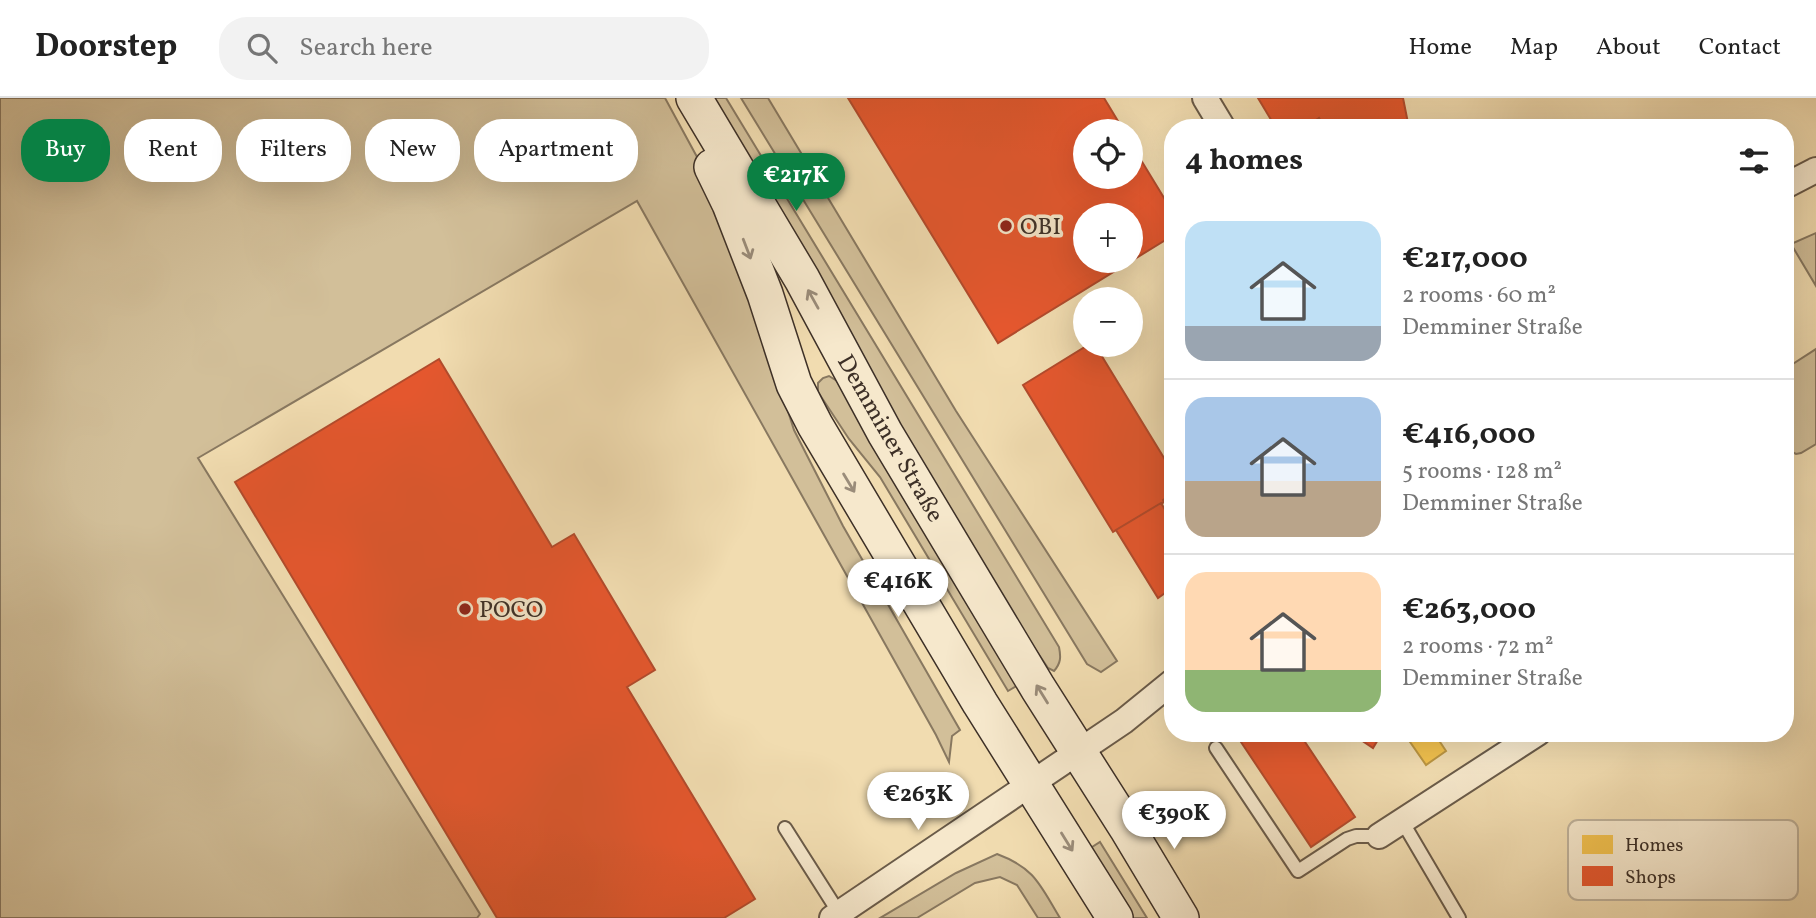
<!DOCTYPE html>
<html lang="en">
<head>
<meta charset="utf-8">
<style>
  :root { --surface:#fff; --page:#f2f2f2; --text:#222; --muted:#767676; --line:#e0e0e0; --accent:#0b8043 }
  body { margin:0; font-family:Vollkorn,serif; background:var(--page); color:var(--text); height:100vh; display:flex; flex-direction:column; font-size:26px; white-space:nowrap }
  * { box-sizing:border-box; margin:0 }
  p { font-size:23px; color:var(--muted) }
  .icon { flex:none; width:38px; height:38px; fill:none; stroke:currentColor; stroke-width:2; stroke-linecap:round; stroke-linejoin:round }
  .map { position:relative; flex:1; overflow:hidden }
  .side { position:absolute; left:1164px; top:21px; width:630px; height:623px; display:flex; flex-direction:column; background:var(--surface); border-radius:28px; box-shadow:0 7px 28px #0002 }
  .side>* { flex:none }
  .hud { position:absolute; left:21px; top:21px; width:665px; height:63px; display:flex; gap:14px }
  .buttons { position:absolute; left:1073px; top:21px; display:grid; gap:14px }
  .buttons a { display:grid; place-items:center; width:70px; height:70px; border-radius:50%; background:var(--surface); box-shadow:0 7px 28px #0002; font-size:35px }
  .price { position:absolute; translate:-50% -60px; padding:0 16px; border-radius:24px; background:#fff; color:#222; font-size:23px; line-height:46px; filter:drop-shadow(0 2px 4px #0008) }
  .price::after { content:''; position:absolute; left:50%; top:42px; width:21px; height:16px; margin-left:-10px; background:inherit; clip-path:polygon(0 0,100% 0,50% 100%) }
  .price.selected { background:var(--accent); color:#fff }
  ul { padding:0; list-style:none }
  li { display:flex; align-items:center; gap:21px; height:175px; padding:0 21px }
  li+li { border-top:2px solid var(--line) }
  li span { display:grid; place-items:center; flex:none; width:196px; height:140px; border-radius:21px; color:#555 }
  li>.icon { margin-inline-start:auto }
  span .icon { width:84px; height:84px; fill:#fffc; stroke-width:1 }
  li b { font-size:30px }
  h2 { display:flex; justify-content:space-between; align-items:center; height:84px; padding:0 21px; font-size:30px }
  .chip { padding:0 24px; border-radius:28px; background:var(--surface); box-shadow:0 7px 28px #0002; font-size:24px; line-height:63px }
  .chip.selected { background:var(--accent); color:#fff }
  header { display:flex; align-items:center; gap:42px; box-sizing:border-box; height:98px; padding:0 35px; background:var(--surface); border-bottom:2px solid var(--line) }
  header strong { font-size:33px }
  nav { display:flex; gap:38px; margin-inline-start:auto; font-size:24px }
  .search { width:490px; height:63px; background:var(--page); display:flex; align-items:center; gap:18px; box-sizing:border-box; padding:0 24px; border-radius:28px; color:var(--muted); font-size:26px }
  .map>svg:first-child { display:block }
  .green { fill:#d2bf99; stroke:#887860; stroke-width:2 }
  .homes { fill:#f2c14e; stroke:#bc9642; stroke-width:2 }
  .shops { fill:#e4572e; stroke:#b24b2c; stroke-width:2; fill-rule:evenodd }
  .lines { fill:none; stroke-linecap:round; stroke-linejoin:round }
  .service-casing { stroke:#6a5b49; stroke-width:16 }
  .minor-casing { stroke:#6a5b49; stroke-width:28 }
  .secondary-casing { stroke:#3d3027; stroke-width:38 }
  .service { stroke:#f6e8cc; stroke-width:12 }
  .minor { stroke:#f6e8cc; stroke-width:24 }
  .secondary { stroke:#f6e8cc; stroke-width:35 }
  .oneway { stroke:#9a8c7a }
  .poi-dot { fill:#8f2418; stroke:#f6e8cc; stroke-width:2.5 }
  .labels { text-anchor:middle; stroke-width:7; stroke-linejoin:round; paint-order:stroke }
  .poi-label { font-size:24px; fill:#3d3027; stroke:#f6e8cc; text-anchor:start }
  .street-label { font-size:24px; fill:#3d3027; stroke:#f6e8cc }
  .key { fill:#f6e8cc; stroke:#beb19a; stroke-width:2 }
  .key-label { font-size:19px; fill:#3d3027 }
</style>
</head>
<body>
<header>
<strong>Doorstep</strong>
<div class="search"><svg class="icon" aria-label="search" viewBox="0 0 24 24"><circle cx="10" cy="10" r="6"/><path d="M15 15l6 6"/></svg>Search here</div>
<nav><a>Home</a><a>Map</a><a>About</a><a>Contact</a></nav>
</header>
<div class="map">
<svg width="1816" height="820" viewBox="0 0 1816 820">
  <rect width="100%" height="100%" fill="#f1dcb0"/>
  <filter id="stains"><feTurbulence type="fractalNoise" baseFrequency=".00286" numOctaves="4"/><feColorMatrix values="0 0 0 0 .2 0 0 0 0 .09 0 0 0 0 .02 0 0 0 .5 -.17"/></filter>
  <radialGradient id="worn" r=".72"><stop offset=".6" stop-color="#630" stop-opacity="0"/><stop offset="1" stop-color="#630" stop-opacity=".3"/></radialGradient>
  <g class="green">
    <polygon points="0,0 665,0 703,70 736,149 794,332 843,428 960,632 952,638 949,664 936,637 637,103 198,360 480,816 477,820 0,820"/>
    <path d="M703 0H726L1059 549C1061 559 1061 565 1054 573L1048 570 1031 545Z"/>
    <polygon points="741,0 768,0 956,313 1117,563 1101,574 1087,566"/>
    <polygon points="1816,135 1816,188 1791,146"/>
    <polygon points="1816,251 1816,346 1801,355 1796,356 1792,354 1785,344 1785,271"/>
    <polygon points="829,278 837,283 1018,587 1008,593 880,379 849,341 818,294 818,285 823,280"/>
    <polygon points="1100,744 1147,820 1132,820 1089,751"/>
    <path d="M997 756C1035 770 1040 787 1060 820H1038L1017 787 1000 779 975 785 917 820H880L956 775Z"/>
  </g>
  <polygon class="homes" points="1417,635 1434,635 1446,653 1426,667 1408,641"/>
  <g class="shops">
    <path d="M848 0H1104L1124 33H1085V79H1130V44L1172 113V138L998 245ZM1085 117H1130V163H1085Z"/>
    <polygon points="1258,0 1403,0 1409,30 1325,30 1319,20 1304,30 1276,30"/>
    <polygon points="1088,247 1095,247 1172,373 1172,396 1163,402 1164,404 1113,434 1023,287"/>
    <polygon points="439,261 552,449 574,436 655,572 627,589 755,801 724,820 497,820 235,384"/>
    <polygon points="1161,405 1172,423 1172,490 1158,500 1116,432"/>
    <polygon points="1235,635 1299,635 1355,719 1311,749"/>
    <polygon points="1366,635 1382,635 1373,650 1361,642"/>
  </g>
  <g class="lines">
    <g class="service-casing">
      <g id="service">
        <polyline points="1216,650 1298,773 1347,741 1356,738 1379,738"/>
        <polyline points="1402,723 1459,820"/>
        <polyline points="785,730 839,815"/>
      </g>
    </g>
    <g class="minor-casing">
      <g id="minor">
        <polyline points="1205,0 1223,30"/>
        <polyline points="1785,88 1816,72"/>
        <polyline points="1379,738 1538,635"/>
        <polyline points="832,820 1124,623 1172,584"/>
      </g>
    </g>
    <g class="secondary-casing">
      <g id="secondary">
        <polyline points="694,0 802,181 885,335 1038,590 1127,730 1181,820"/>
        <polyline points="712,69 730,106 765,196 794,286 815,327 980,605 1115,820"/>
      </g>
    </g>
    <use href="#service" class="service"/>
    <use href="#minor" class="minor"/>
    <use href="#secondary" class="secondary"/>
  </g>
  <defs><path id="oneway-shaft" d="M-6 0H5M1.5-3L5.5 0L1.5 3" fill="none" stroke-width="1.6" stroke-linecap="round" stroke-linejoin="round" transform="scale(1.75)"/></defs>
  <g class="oneway">
    <use href="#oneway-shaft" transform="translate(747 151) rotate(69)"/>
    <use href="#oneway-shaft" transform="translate(813 201) rotate(-119)"/>
    <use href="#oneway-shaft" transform="translate(849 385) rotate(59)"/>
    <use href="#oneway-shaft" transform="translate(1042 596) rotate(-122)"/>
    <use href="#oneway-shaft" transform="translate(1067 744) rotate(58)"/>
  </g>
  <g class="poi-dot">
    <circle cx="1006" cy="128" r="7"/>
    <circle cx="465" cy="511" r="7"/>
  </g>
  <g class="labels">
    <g class="poi-label">
      <text x="1020" y="136">OBI</text>
      <text x="479" y="519">POCO</text>
    </g>
    <g class="street-label">
      <text transform="translate(891 340) rotate(60)" y="8">Demminer Straße</text>
    </g>
  </g>
  <rect x="1568" y="722" width="230" height="80" rx="10" class="key"/>
  <rect x="1582" y="737" width="31" height="19" fill="#f2c14e"/>
  <rect x="1582" y="768" width="31" height="20" fill="#e4572e"/>
  <g class="key-label">
    <text x="1625" y="753">Homes</text>
    <text x="1625" y="785">Shops</text>
  </g>
  <rect width="100%" height="100%" filter="url(#stains)"/>
  <rect width="100%" height="100%" fill="url(#worn)"/>
</svg>
<div class="buttons">
<a><svg class="icon" aria-label="locate" viewBox="0 0 24 24"><circle cx="12" cy="12" r="6"/><path d="M12 2v4M12 18v4M2 12h4M18 12h4"/></svg></a>
<a>+</a>
<a>−</a>
</div>
<b class="price selected" style="left:796px;top:115px">€217K</b>
<b class="price" style="left:898px;top:521px">€416K</b>
<b class="price" style="left:918px;top:734px">€263K</b>
<b class="price" style="left:1174px;top:753px">€390K</b>
<div class="hud">
<a class="chip selected">Buy</a>
<a class="chip">Rent</a>
<a class="chip">Filters</a>
<a class="chip">New</a>
<a class="chip">Apartment</a>
</div>
<section class="side">
<h2>4 homes<svg class="icon" aria-label="filters" viewBox="0 0 24 24"><path d="M4 7h16M4 17h16"/><circle cx="9" cy="7" r="2"/><circle cx="15" cy="17" r="2"/></svg></h2>
<ul>
<li><span style="background:linear-gradient(#bfe0f5 75%,#9aa5b1 0)"><svg class="icon" aria-label="home" viewBox="0 0 24 24"><path d="M3 11l9-7 9 7M6 9v11h12V9"/></svg></span><div><b>€217,000</b><p>2 rooms · 60 m²</p><p>Demminer Straße</p></div></li>
<li><span style="background:linear-gradient(#a9c7e8 60%,#b9a48a 0)"><svg class="icon" aria-label="home" viewBox="0 0 24 24"><path d="M3 11l9-7 9 7M6 9v11h12V9"/></svg></span><div><b>€416,000</b><p>5 rooms · 128 m²</p><p>Demminer Straße</p></div></li>
<li><span style="background:linear-gradient(#ffd9b3 70%,#8fb573 0)"><svg class="icon" aria-label="home" viewBox="0 0 24 24"><path d="M3 11l9-7 9 7M6 9v11h12V9"/></svg></span><div><b>€263,000</b><p>2 rooms · 72 m²</p><p>Demminer Straße</p></div></li>
</ul>
</section>
</div>
</body>
</html>
